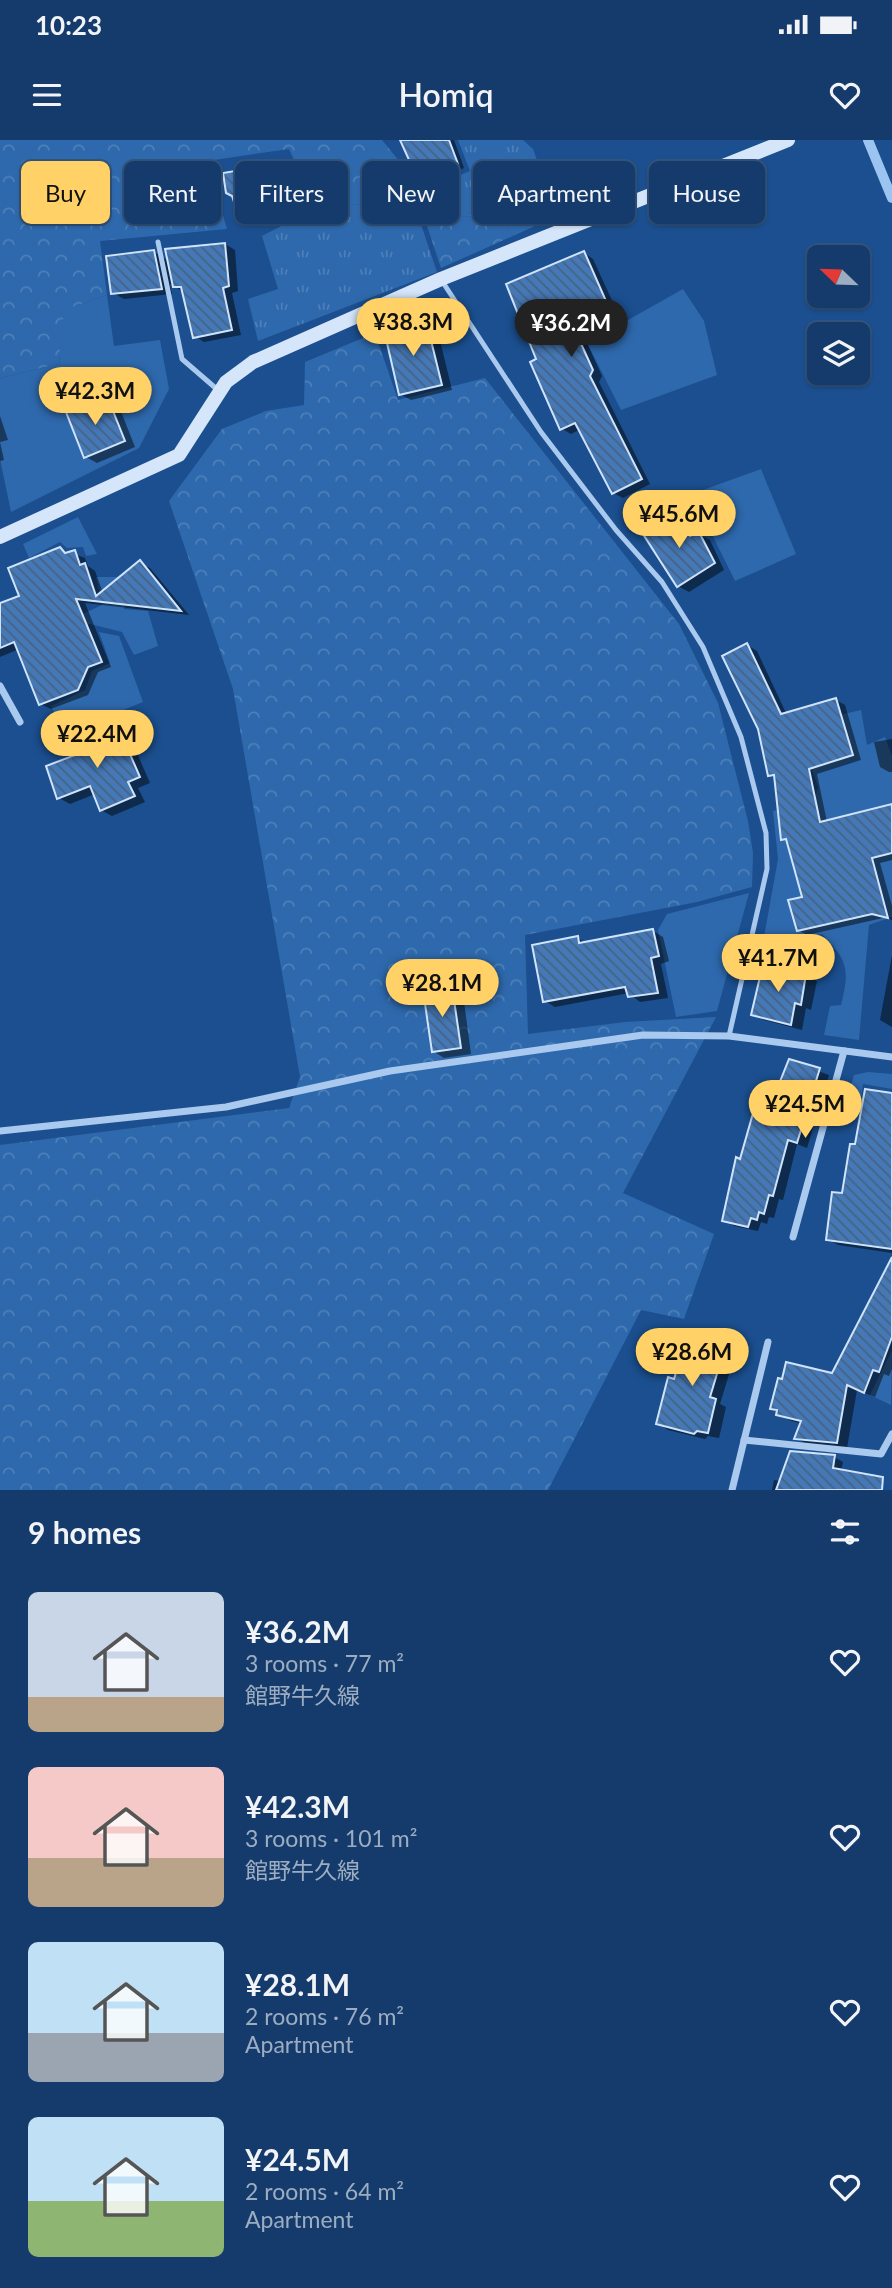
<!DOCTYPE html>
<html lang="en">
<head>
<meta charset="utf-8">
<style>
  :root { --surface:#143b6b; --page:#1d4271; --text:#f1f3f6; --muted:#9dadc1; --line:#33557e; --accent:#ffd166 }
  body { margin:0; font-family:Lato,"Noto Sans JP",sans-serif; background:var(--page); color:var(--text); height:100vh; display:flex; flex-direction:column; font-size:26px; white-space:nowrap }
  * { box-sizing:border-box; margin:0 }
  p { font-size:23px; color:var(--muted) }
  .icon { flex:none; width:38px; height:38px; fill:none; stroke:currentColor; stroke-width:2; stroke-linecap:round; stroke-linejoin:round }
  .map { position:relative; height:1350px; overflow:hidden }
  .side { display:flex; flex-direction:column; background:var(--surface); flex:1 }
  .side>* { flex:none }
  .guide { position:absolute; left:21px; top:21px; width:850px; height:63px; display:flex; gap:14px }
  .needle { width:46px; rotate:293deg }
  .tools { position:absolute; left:807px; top:105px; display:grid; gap:14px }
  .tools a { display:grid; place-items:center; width:63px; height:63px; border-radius:10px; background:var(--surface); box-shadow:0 2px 5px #0004,0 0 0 2px var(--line); font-size:35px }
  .price { position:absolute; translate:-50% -60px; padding:0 16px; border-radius:24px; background:var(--accent); color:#111; font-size:23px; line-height:46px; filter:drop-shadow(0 2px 4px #0008) }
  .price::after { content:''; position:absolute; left:50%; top:42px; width:21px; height:16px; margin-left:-10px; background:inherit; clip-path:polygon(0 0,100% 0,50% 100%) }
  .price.current { background:#222; color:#fff }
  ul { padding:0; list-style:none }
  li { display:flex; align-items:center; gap:21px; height:175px; padding:0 28px }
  li span { display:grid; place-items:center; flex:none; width:196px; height:140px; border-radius:10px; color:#555 }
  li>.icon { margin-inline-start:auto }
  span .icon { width:84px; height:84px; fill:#fffc; stroke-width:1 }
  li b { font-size:30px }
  h2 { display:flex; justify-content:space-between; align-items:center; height:84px; padding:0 28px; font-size:30px }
  .chip { padding:0 24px; border-radius:10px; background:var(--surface); box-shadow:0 2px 5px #0004,0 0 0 2px var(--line); font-size:24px; line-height:63px }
  .chip.current { background:var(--accent); color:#111 }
  .status { display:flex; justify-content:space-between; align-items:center; height:49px; padding:0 35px; background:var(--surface); direction:ltr }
  .status svg { height:19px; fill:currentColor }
  header { display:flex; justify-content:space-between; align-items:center; height:91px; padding:0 28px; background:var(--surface); font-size:32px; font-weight:600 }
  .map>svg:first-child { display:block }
  .grass { fill:url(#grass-tufts) }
  .forest { fill:url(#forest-crowns) }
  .garden { fill:#2e69ad }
  .shadow { fill:#0007 }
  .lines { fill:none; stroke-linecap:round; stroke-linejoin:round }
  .stream { stroke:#9cc4f0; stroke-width:10 }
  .building { fill:url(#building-back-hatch); stroke:#cfe3fa; stroke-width:2 }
  .service { stroke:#a9c9ee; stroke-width:5 }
  .minor { stroke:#a9c9ee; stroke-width:7 }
  .secondary { stroke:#d6e6fa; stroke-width:14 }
</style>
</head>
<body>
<div class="status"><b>10:23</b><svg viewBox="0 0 49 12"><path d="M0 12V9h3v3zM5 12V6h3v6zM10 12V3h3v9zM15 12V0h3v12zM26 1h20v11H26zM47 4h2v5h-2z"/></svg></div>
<header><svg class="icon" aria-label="menu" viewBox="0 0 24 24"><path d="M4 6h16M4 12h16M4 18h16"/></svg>Homiq<svg class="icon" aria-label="heart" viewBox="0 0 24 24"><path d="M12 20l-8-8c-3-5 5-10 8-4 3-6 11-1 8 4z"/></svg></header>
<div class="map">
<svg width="892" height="1350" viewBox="0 0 892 1350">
  <defs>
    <pattern id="grass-tufts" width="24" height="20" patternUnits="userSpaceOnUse" patternTransform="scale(1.75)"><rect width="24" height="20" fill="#2e69ad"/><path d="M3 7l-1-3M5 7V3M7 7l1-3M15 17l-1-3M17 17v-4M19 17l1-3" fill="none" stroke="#4d80b9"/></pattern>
    <pattern id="forest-crowns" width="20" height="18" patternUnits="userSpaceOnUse" patternTransform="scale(1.75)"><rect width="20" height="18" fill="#2e69ad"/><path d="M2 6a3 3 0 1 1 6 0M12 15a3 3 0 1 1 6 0" fill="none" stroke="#4d80b9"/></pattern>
    <pattern id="building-back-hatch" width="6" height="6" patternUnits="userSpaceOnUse" patternTransform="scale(1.75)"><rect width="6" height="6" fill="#4478b7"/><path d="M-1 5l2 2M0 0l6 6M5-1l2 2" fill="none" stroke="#486282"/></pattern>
  </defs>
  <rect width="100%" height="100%" fill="#1b4f8f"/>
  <g class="grass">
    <polygon points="458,0 523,0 533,9 557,76 513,96 501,78 460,76 443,42 470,31"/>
    <polygon points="400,22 437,132 258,201 248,159 278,149 262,96 316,68 375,63"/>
  </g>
  <g class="forest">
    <polygon points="0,0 382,0 400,22 375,63 316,68 289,9 207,21 227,89 100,101 107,155 65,170 59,224 0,238"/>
    <polygon points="443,42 460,76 501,78 513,96 441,128 418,59 426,43"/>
    <polygon points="375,193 398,260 485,238 679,484 718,563 748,681 753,713 752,747 697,762 525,795 528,894 625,882 716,877 623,1053 714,1094 684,1179 641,1170 548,1350 0,1350 0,1005 289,968 300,937 233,549 169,361 222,289 266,271 304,265 305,222"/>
  </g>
  <g class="garden">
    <polygon points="683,149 704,181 717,235 621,270 587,203"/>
    <polygon points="107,155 114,206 160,200 169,249 139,308 11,372 0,319 0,238 59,224 64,170"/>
    <polygon points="761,329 796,414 735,441 692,354"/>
    <polygon points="78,377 97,414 86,416 83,407 67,408 60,402 29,418 23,404"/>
    <polygon points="96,437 127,437 124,469 148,471 158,506 134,515 122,492 90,484 58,494 74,478 102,465"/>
    <polygon points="99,492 119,496 143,562 65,594 51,566 85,550 92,531 110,523"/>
    <path d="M861 570 867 605 885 597 892 616V777L869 785 859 900 824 895 830 866 841 865C850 829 848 821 822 794L762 808 778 719 773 671 814 660 818 647 810 624 809 582Z"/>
    <polygon points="749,753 717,871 676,877 658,790 667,774"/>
    <polygon points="868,932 892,934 892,949 863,944 861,959 848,956 854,935"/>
    <polygon points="891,1212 892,1212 891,1265 870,1255"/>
  </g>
  <g class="shadow">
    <polygon points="402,0 454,0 464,28 428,46 420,41"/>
    <polygon points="283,25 294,31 299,57 280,60 283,69 249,73 238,67"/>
    <polygon points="225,104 235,110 238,151 232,153 241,195 204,202 195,196 184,152 170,144 172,154 124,159 113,153 154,112 169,121"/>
    <polygon points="584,113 593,119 615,167 597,174 606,194 587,203 602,236 599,242 650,344 623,358 613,353 581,289 571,294 561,288 538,220"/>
    <polygon points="426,182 437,188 452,250 411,260 400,254"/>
    <polygon points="107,257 118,264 135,307 97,323 86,317"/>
    <polygon points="0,276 8,300 0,302 4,320 0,321"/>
    <polygon points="678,377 689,383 696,395 699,394 710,400 724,430 689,452 678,446"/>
    <polygon points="60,409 85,418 88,426 95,431 103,453 140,423 150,428 189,475 85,463 111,527 98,532 88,555 51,569 40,564 19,509 0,517 0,465 22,457"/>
    <polygon points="747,505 757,511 787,575 836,560 845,565 861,620 817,634 827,682 892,666 892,720 880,723 892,766 892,780 883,778 807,795 798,790 804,758 789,702 783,699 776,638 770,635"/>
    <polygon points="100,591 107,595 119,591 130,597 150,643 138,648 145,662 112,676 101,670 95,654 70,664 59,658 81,616"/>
    <polygon points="892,599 892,632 889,632 880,627 874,602"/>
    <polygon points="653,791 663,797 669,821 661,824 668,858 640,862 629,853 555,867 545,861 578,798 586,803"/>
    <polygon points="892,815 892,887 880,880"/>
    <polygon points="806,835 817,841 811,870 806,868 802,890 764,880 753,874"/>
    <polygon points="452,848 463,854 471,914 444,918 433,911"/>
    <polygon points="790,921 829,935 807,1008 797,1004 783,1060 779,1059 774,1078 769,1077 767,1084 761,1082 758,1091 734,1086 724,1080 742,1021 772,966"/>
    <polygon points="892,955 892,1113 838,1105 828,1099 857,1006"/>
    <polygon points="892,1120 892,1229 889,1236 884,1234 875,1257 857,1250 847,1308 806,1304 796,1298 802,1284 789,1280 772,1268 833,1235"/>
    <polygon points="720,1202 731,1209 725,1228 730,1231 720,1264 726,1267 719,1298 708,1296 705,1299 668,1290 658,1283 675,1241"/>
    <polygon points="834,1317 843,1322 841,1331 846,1350 772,1350 774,1340 781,1341"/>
  </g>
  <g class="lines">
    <polyline class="stream" points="868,0 892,58"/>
  </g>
  <g class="building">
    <polygon points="400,0 449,0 458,24 419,42"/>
    <polygon points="283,23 289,51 270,55 273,63 236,68 232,56 226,53 223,33"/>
    <polygon points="225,103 229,146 223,148 232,190 193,198 181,147 173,147 165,109"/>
    <polygon points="154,110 162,149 111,154 106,116"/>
    <polygon points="584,111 606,161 589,168 598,189 578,197 593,230 590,236 642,339 612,354 575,283 560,290 530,222 536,219 506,144"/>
    <polygon points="426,180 442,245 399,255 384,190"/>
    <polygon points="107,256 125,301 84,318 66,272"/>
    <polygon points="678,375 690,396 699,392 715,423 677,447 643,394"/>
    <polygon points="60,407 65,413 75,410 80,425 85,423 96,456 140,420 181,471 76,459 102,522 88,527 78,550 39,565 14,502 0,508 0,463 19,456 8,428"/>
    <polygon points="747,503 781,574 836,558 853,615 809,629 820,682 892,664 892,713 872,718 888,778 872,774 797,791 788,760 802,757 786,699 781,700 774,635 768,636 758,589 722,516"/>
    <polygon points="119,589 140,637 128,642 135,656 100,671 90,646 57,659 46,626 78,614 75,602 100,590 103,595"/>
    <polygon points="653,789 659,816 651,818 658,853 628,857 625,847 543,862 532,805 578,796 579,803"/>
    <polygon points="763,824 806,834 801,865 795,863 791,885 751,875"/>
    <polygon points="452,846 461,908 432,912 423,850"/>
    <polygon points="789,919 820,928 797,1003 788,1000 773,1056 769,1055 764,1074 759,1072 757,1080 751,1078 748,1087 722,1081 736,1017 740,1019 757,959 771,964"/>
    <polygon points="865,949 892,953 892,1109 826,1100 832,1052 842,1053 850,1004 855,1004"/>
    <polygon points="892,1117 892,1197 879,1232 873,1230 864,1253 847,1245 837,1303 794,1299 801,1281 776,1275 777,1270 770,1269 778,1238 782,1239 786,1222 832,1233"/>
    <polygon points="688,1193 721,1201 715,1221 720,1224 710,1257 716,1259 708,1293 697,1291 694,1294 656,1284 668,1237 674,1239"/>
    <polygon points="790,1311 835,1315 833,1328 883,1337 882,1350 776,1350"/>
  </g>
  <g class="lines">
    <g class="service">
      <polyline points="158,102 182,219 219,251"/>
      <polyline points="442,141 541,292 616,390 662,442 703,507 741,597 766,693 767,729 729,896"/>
    </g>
    <g class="minor">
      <polyline points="0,546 20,582"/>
      <polyline points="0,991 226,967 390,931 643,895 729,896 892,917"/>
      <polyline points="793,1097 844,911"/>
      <polyline points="744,1300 881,1314 892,1294"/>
      <polyline points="732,1350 768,1202"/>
    </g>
    <polyline class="secondary" points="0,397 179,315 226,242 253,222 441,139 788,0"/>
  </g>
</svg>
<div class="tools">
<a><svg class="needle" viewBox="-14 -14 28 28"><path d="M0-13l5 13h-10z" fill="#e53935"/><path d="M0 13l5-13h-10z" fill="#9dadc1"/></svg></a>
<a><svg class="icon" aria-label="layers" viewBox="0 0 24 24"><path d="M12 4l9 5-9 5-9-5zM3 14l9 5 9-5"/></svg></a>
</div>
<b class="price" style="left:413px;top:218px">¥38.3M</b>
<b class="price current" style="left:571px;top:219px">¥36.2M</b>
<b class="price" style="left:95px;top:287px">¥42.3M</b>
<b class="price" style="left:679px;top:410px">¥45.6M</b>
<b class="price" style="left:97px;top:630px">¥22.4M</b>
<b class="price" style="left:778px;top:854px">¥41.7M</b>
<b class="price" style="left:442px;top:879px">¥28.1M</b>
<b class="price" style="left:805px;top:1000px">¥24.5M</b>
<b class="price" style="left:692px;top:1248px">¥28.6M</b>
<div class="guide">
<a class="chip current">Buy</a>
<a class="chip">Rent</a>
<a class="chip">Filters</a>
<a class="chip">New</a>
<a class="chip">Apartment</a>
<a class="chip">House</a>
</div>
</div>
<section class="side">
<h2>9 homes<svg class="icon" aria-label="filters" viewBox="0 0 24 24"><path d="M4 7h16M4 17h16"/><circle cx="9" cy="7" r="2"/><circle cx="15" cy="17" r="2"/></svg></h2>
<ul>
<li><span style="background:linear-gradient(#c9d6e8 75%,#b9a48a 0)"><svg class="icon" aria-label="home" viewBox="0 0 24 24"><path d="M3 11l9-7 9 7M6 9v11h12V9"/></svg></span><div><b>¥36.2M</b><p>3 rooms · 77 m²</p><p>館野牛久線</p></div><svg class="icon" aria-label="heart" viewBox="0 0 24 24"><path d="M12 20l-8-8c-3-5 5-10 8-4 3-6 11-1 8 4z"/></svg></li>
<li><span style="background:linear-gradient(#f6c9c9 65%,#b9a48a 0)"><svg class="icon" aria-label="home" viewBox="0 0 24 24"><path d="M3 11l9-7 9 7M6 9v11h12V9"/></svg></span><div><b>¥42.3M</b><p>3 rooms · 101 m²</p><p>館野牛久線</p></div><svg class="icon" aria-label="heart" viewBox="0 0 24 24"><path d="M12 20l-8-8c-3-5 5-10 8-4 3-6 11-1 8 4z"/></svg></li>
<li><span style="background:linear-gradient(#bfe0f5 65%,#9aa5b1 0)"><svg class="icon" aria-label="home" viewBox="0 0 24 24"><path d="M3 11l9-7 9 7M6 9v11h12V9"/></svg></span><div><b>¥28.1M</b><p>2 rooms · 76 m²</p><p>Apartment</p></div><svg class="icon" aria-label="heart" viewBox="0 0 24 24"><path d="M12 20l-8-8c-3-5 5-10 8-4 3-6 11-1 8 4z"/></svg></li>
<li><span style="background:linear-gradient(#bfe0f5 60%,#8fb573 0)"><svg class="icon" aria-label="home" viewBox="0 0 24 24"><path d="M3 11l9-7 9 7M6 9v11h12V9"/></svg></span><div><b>¥24.5M</b><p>2 rooms · 64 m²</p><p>Apartment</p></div><svg class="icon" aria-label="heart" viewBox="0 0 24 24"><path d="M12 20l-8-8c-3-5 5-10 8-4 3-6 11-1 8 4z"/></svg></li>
</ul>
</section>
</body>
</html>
